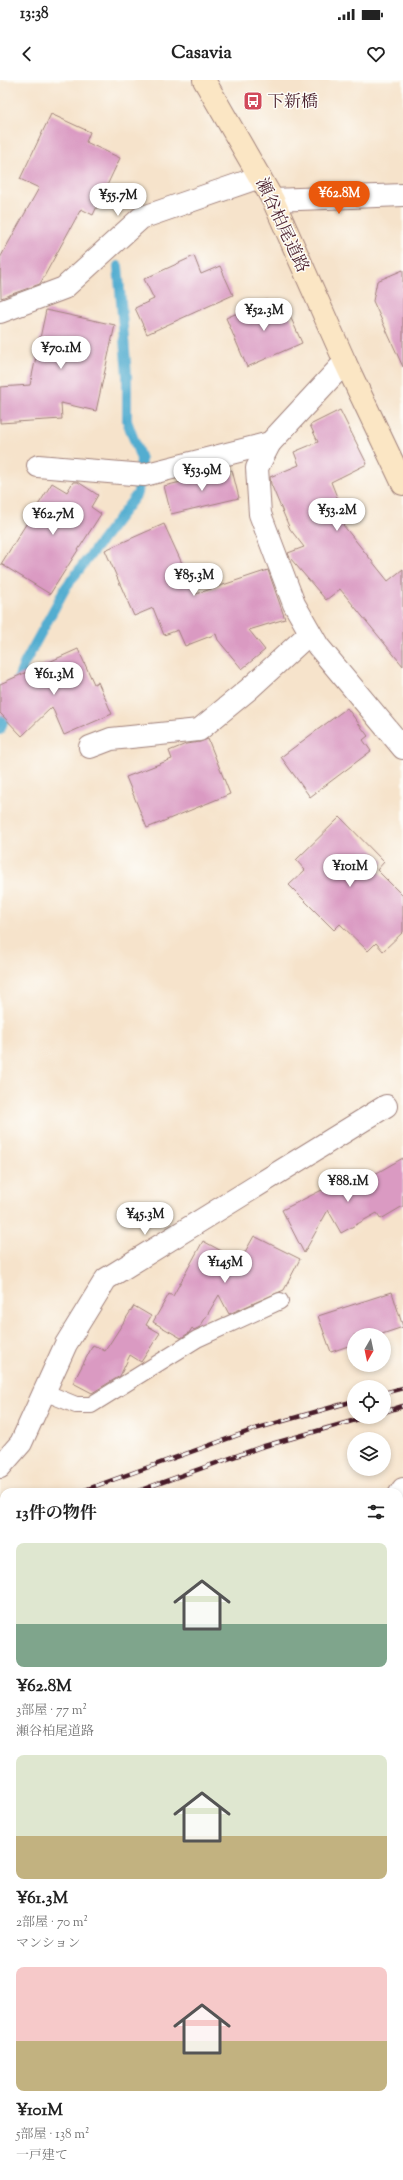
<!DOCTYPE html>
<html lang="ja">
<head>
<meta charset="utf-8">
<style>
  :root { --surface:#fff; --page:#f6f6f6; --text:#222; --muted:#767676; --accent:#ea580c }
  body { margin:0; font-family:"Sorts Mill Goudy","Noto Serif JP",serif; background:var(--page); color:var(--text); height:100vh; display:flex; flex-direction:column; font-size:15px; white-space:nowrap }
  * { box-sizing:border-box; margin:0 }
  p { font-size:13px; color:var(--muted) }
  .icon { flex:none; width:22px; height:22px; fill:none; stroke:currentColor; stroke-width:2; stroke-linecap:round; stroke-linejoin:round }
  .map { position:relative; flex:1; overflow:hidden }
  .side { position:absolute; left:0px; top:1408px; width:403px; height:692px; display:flex; flex-direction:column; background:var(--surface); border-radius:12px 12px 0 0; box-shadow:0 2px 6px #0003 }
  .side>* { flex:none }
  .needle { width:26px; rotate:189deg }
  .buttons { position:absolute; left:347px; top:1248px; display:grid; gap:8px }
  .buttons a { display:grid; place-items:center; width:44px; height:44px; border-radius:50%; background:var(--surface); box-shadow:0 2px 6px #0003; font-size:20px }
  .price { position:absolute; translate:-50% -34px; padding:0 9px; border-radius:14px; background:#fff; color:#222; font-size:13px; line-height:26px; filter:drop-shadow(0 1px 2px #0008) }
  .price::after { content:''; position:absolute; left:50%; top:24px; width:12px; height:9px; margin-left:-6px; background:inherit; clip-path:polygon(0 0,100% 0,50% 100%) }
  .price.active { background:var(--accent); color:#fff }
  ul { padding:0; list-style:none }
  li { display:grid; align-content:center; gap:8px; height:212px; padding:0 16px }
  li span { display:grid; place-items:center; height:124px; border-radius:8px; color:#555 }
  li>.icon { margin-inline-start:auto }
  span .icon { width:72px; height:72px; fill:#fffc; stroke-width:1 }
  li b { font-size:17px }
  h2 { display:flex; justify-content:space-between; align-items:center; height:48px; padding:0 16px; font-size:17px }
  .status { display:flex; justify-content:space-between; align-items:center; height:28px; padding:0 20px; background:var(--surface); direction:ltr }
  .status svg { height:11px; fill:currentColor }
  header { display:flex; justify-content:space-between; align-items:center; height:52px; padding:0 16px; background:var(--surface); font-size:18px; font-weight:800 }
  .map>svg:first-child { display:block }
  .forest { fill:url(#forest-crowns); stroke:#58664f }
  .lines { fill:none; stroke-linecap:round; stroke-linejoin:round }
  .stream { stroke:#53add0; stroke-width:10 }
  .river { stroke:#53add0; stroke-width:61 }
  .building { fill:#da9ac2 }
  .lane-casing { stroke:#a0817b; stroke-width:18 }
  .street-casing { stroke:#a0817b; stroke-width:24 }
  .secondary-casing { stroke:#a0817b; stroke-width:24 }
  .lane { stroke:#fff; stroke-width:16 }
  .street { stroke:#fff; stroke-width:22 }
  .secondary { stroke:#fbe6c4; stroke-width:22 }
  .rail-casing { stroke:#4a1f2b; stroke-width:4.5 }
  .rail { stroke:#fdfcf7; stroke-width:3; stroke-dasharray:9; stroke-linecap:butt }
  .labels { text-anchor:middle; stroke-width:3; stroke-linejoin:round; paint-order:stroke }
  .poi-label { font-size:17px; fill:#4a1f2b; stroke:#fdfcf7; text-anchor:start }
  .street-label { font-size:17px; fill:#4a1f2b; stroke:#fdfcf7 }
</style>
</head>
<body>
<div class="status"><b>13:38</b><svg viewBox="0 0 49 12"><path d="M0 12V9h3v3zM5 12V6h3v6zM10 12V3h3v9zM15 12V0h3v12zM26 1h20v11H26zM47 4h2v5h-2z"/></svg></div>
<header><svg class="icon" aria-label="back" viewBox="0 0 24 24"><path d="M15 5l-7 7 7 7"/></svg>Casavia<svg class="icon" aria-label="heart" viewBox="0 0 24 24"><path d="M12 20l-8-8c-3-5 5-10 8-4 3-6 11-1 8 4z"/></svg></header>
<div class="map">
<svg width="403" height="2100" viewBox="0 0 403 2100">
  <defs>
    <pattern id="forest-crowns" width="20" height="18" patternUnits="userSpaceOnUse"><rect width="20" height="18" fill="#66ac73"/><path d="M2 6a3 3 0 1 1 6 0M12 15a3 3 0 1 1 6 0" fill="none" stroke="#568b5f"/></pattern>
  </defs>
  <rect width="100%" height="100%" fill="#fdfcf7"/>
  <filter id="ink" filterUnits="userSpaceOnUse"><feTurbulence type="fractalNoise" baseFrequency=".025" numOctaves="2"/><feDisplacementMap in="SourceGraphic" scale="8" xChannelSelector="R" yChannelSelector="G"/><feConvolveMatrix kernelMatrix="1 2 1 2 8 2 1 2 1" color-interpolation-filters="sRGB"/></filter>
  <filter id="wash" filterUnits="userSpaceOnUse"><feTurbulence type="fractalNoise" baseFrequency=".012" numOctaves="4" result="noise"/><feDisplacementMap in="SourceGraphic" scale="16" xChannelSelector="R" yChannelSelector="G"/><feGaussianBlur stdDeviation="0.9" result="paint"/><feColorMatrix in="noise" values="0 0 0 0 0 0 0 0 0 0 0 0 0 0 0 0 0 1.4 0 .05"/><feComposite in="paint" operator="in"/></filter>
  <g filter="url(#wash)">
    <rect width="100%" height="100%" fill="#f6e3cb"/>
    <g class="forest">
      <polygon points="399,1667 403,1673 403,1841 399,1843"/>
      <polygon points="4,1737 4,2096 29,2096 27,2100 0,2100 0,1739"/>
    </g>
    <g class="lines">
      <g class="stream">
        <polyline points="15,607 24,584 66,507 138,413 141,379 127,341 127,295 118,186"/>
        <polyline points="0,650 9,626"/>
      </g>
      <g class="river">
        <polyline points="399,2045 403,2041"/>
        <polyline points="344,2100 348,2096"/>
      </g>
    </g>
    <g id="blocks">
      <g class="building">
        <polygon points="51,34 90,52 86,62 120,78 93,135 81,129 40,204 1,218 0,178 39,108 20,99"/>
        <polygon points="194,176 201,194 220,186 233,215 147,254 135,228 154,219 144,199"/>
        <polygon points="403,190 403,287 373,221 377,201"/>
        <polygon points="267,220 270,226 283,220 302,263 247,287 226,238"/>
        <polygon points="46,230 115,245 96,331 61,323 62,339 0,343 0,307 30,305"/>
        <polygon points="340,330 367,384 331,402 347,442 343,445 388,501 403,489 403,586 340,509 326,520 290,478 288,473 304,467 290,449 271,404 270,397 299,385 294,372 318,362 310,345"/>
        <polygon points="232,390 239,418 171,434 164,406"/>
        <polygon points="73,402 78,402 98,415 91,427 101,434 50,514 1,484 52,403 67,412"/>
        <polygon points="164,444 196,514 268,490 285,539 249,550 265,570 242,589 218,560 216,554 185,566 178,550 164,555 153,528 134,536 105,470"/>
        <polygon points="78,569 94,604 98,602 112,634 64,655 52,627 22,656 0,633 0,604"/>
        <polygon points="347,628 368,656 363,660 371,671 310,717 281,677"/>
        <polygon points="208,659 230,714 147,748 126,697 172,679 169,671 186,664 200,662"/>
        <polygon points="340,737 384,782 377,790 403,816 403,852 383,871 376,863 368,871 340,844 334,850 289,805 305,790 296,780"/>
        <polygon points="403,1078 403,1126 381,1139 377,1133 341,1153 328,1130 304,1173 282,1130 324,1109 322,1106 347,1093 354,1106"/>
        <polygon points="254,1156 300,1179 284,1210 229,1234 219,1215 200,1247 194,1250 192,1248 189,1253 181,1258 153,1242 169,1214 173,1216 203,1161 240,1181"/>
        <polygon points="392,1212 403,1247 379,1255 354,1255 354,1264 331,1272 318,1236"/>
        <polygon points="134,1226 151,1236 146,1245 160,1253 141,1282 130,1275 120,1296 92,1313 73,1303 93,1265 105,1271"/>
      </g>
    </g>
  </g>
  <g filter="url(#ink)">
    <use href="#blocks" fill-opacity="0" stroke="#a0817b" stroke-width="1"/>
    <g class="lines">
      <g class="lane-casing">
        <polyline id="lane" points="44,1312 76,1325 91,1325 197,1259 280,1221"/>
      </g>
      <g class="street-casing">
        <g id="street">
          <polyline points="273,120 403,115"/>
          <polyline points="0,232 64,208 141,138 260,97"/>
          <polyline points="345,282 270,363 257,388 260,434 294,524 318,566 403,668"/>
          <polyline points="38,386 144,395 270,363"/>
          <polyline points="90,667 111,659 199,650 249,609 310,553"/>
          <polyline points="0,1387 21,1363 66,1264 106,1199 386,1026"/>
          <polyline points="399,1415 403,1409"/>
          <polyline points="0,1518 4,1516"/>
          <polyline points="399,2013 403,2009"/>
          <polyline points="303,2100 307,2096"/>
        </g>
      </g>
      <g class="secondary-casing">
        <polyline id="secondary" points="204,0 273,120 345,282 403,404"/>
      </g>
      <use href="#lane" class="lane"/>
      <use href="#street" class="street"/>
      <use href="#secondary" class="secondary"/>
      <g class="rail-casing">
        <g id="rail">
          <polyline points="384,1313 403,1308"/>
          <polyline points="384,1332 403,1326"/>
          <polyline points="79,1412 255,1349 354,1321"/>
          <polyline points="135,1412 261,1367 366,1337"/>
          <polyline points="0,1441 4,1440"/>
          <polyline points="0,1462 4,1460"/>
        </g>
      </g>
      <use href="#rail" class="rail"/>
    </g>
  </g>
  <defs>
    <g id="bus-square" transform="scale(1)"><rect x="-9" y="-9" width="18" height="18" rx="4" fill="#d1495b" stroke="#fdfcf7"/><path d="M-5-6H5V4H4V6H2V4H-2V6H-4V4H-5ZM-3.5-4V0h7V-4ZM-3.5 1.2v1.5H-2V1.2ZM2 1.2v1.5H3.5V1.2Z" fill="#fff"/></g>
  </defs>
  <g fill-rule="evenodd">
    <use href="#bus-square" x="253" y="21"/>
  </g>
  <g class="labels">
    <g class="poi-label">
      <text x="267" y="27">下新橋</text>
    </g>
    <g class="street-label">
      <text transform="translate(283 145) rotate(65)" y="6">瀬谷柏尾道路</text>
    </g>
  </g>
</svg>
<div class="buttons">
<a><svg class="needle" viewBox="-14 -14 28 28"><path d="M0-13l5 13h-10z" fill="#e53935"/><path d="M0 13l5-13h-10z" fill="#767676"/></svg></a>
<a><svg class="icon" aria-label="locate" viewBox="0 0 24 24"><circle cx="12" cy="12" r="6"/><path d="M12 2v4M12 18v4M2 12h4M18 12h4"/></svg></a>
<a><svg class="icon" aria-label="layers" viewBox="0 0 24 24"><path d="M12 4l9 5-9 5-9-5zM3 14l9 5 9-5"/></svg></a>
</div>
<b class="price active" style="left:339px;top:135px">¥62.8M</b>
<b class="price" style="left:118px;top:137px">¥55.7M</b>
<b class="price" style="left:264px;top:252px">¥52.3M</b>
<b class="price" style="left:61px;top:290px">¥70.1M</b>
<b class="price" style="left:202px;top:412px">¥53.9M</b>
<b class="price" style="left:337px;top:452px">¥53.2M</b>
<b class="price" style="left:53px;top:456px">¥62.7M</b>
<b class="price" style="left:194px;top:517px">¥85.3M</b>
<b class="price" style="left:54px;top:616px">¥61.3M</b>
<b class="price" style="left:350px;top:808px">¥101M</b>
<b class="price" style="left:348px;top:1123px">¥88.1M</b>
<b class="price" style="left:145px;top:1156px">¥45.3M</b>
<b class="price" style="left:225px;top:1204px">¥145M</b>
<section class="side">
<h2>13件の物件<svg class="icon" aria-label="filters" viewBox="0 0 24 24"><path d="M4 7h16M4 17h16"/><circle cx="9" cy="7" r="2"/><circle cx="15" cy="17" r="2"/></svg></h2>
<ul>
<li><span style="background:linear-gradient(#dfe7d0 65%,#7fa58c 0)"><svg class="icon" aria-label="home" viewBox="0 0 24 24"><path d="M3 11l9-7 9 7M6 9v11h12V9"/></svg></span><div><b>¥62.8M</b><p>3部屋 · 77 m²</p><p>瀬谷柏尾道路</p></div></li>
<li><span style="background:linear-gradient(#dfe7d0 65%,#c2b280 0)"><svg class="icon" aria-label="home" viewBox="0 0 24 24"><path d="M3 11l9-7 9 7M6 9v11h12V9"/></svg></span><div><b>¥61.3M</b><p>2部屋 · 70 m²</p><p>マンション</p></div></li>
<li><span style="background:linear-gradient(#f6c9c9 60%,#c2b280 0)"><svg class="icon" aria-label="home" viewBox="0 0 24 24"><path d="M3 11l9-7 9 7M6 9v11h12V9"/></svg></span><div><b>¥101M</b><p>5部屋 · 138 m²</p><p>一戸建て</p></div></li>
</ul>
</section>
</div>
</body>
</html>
